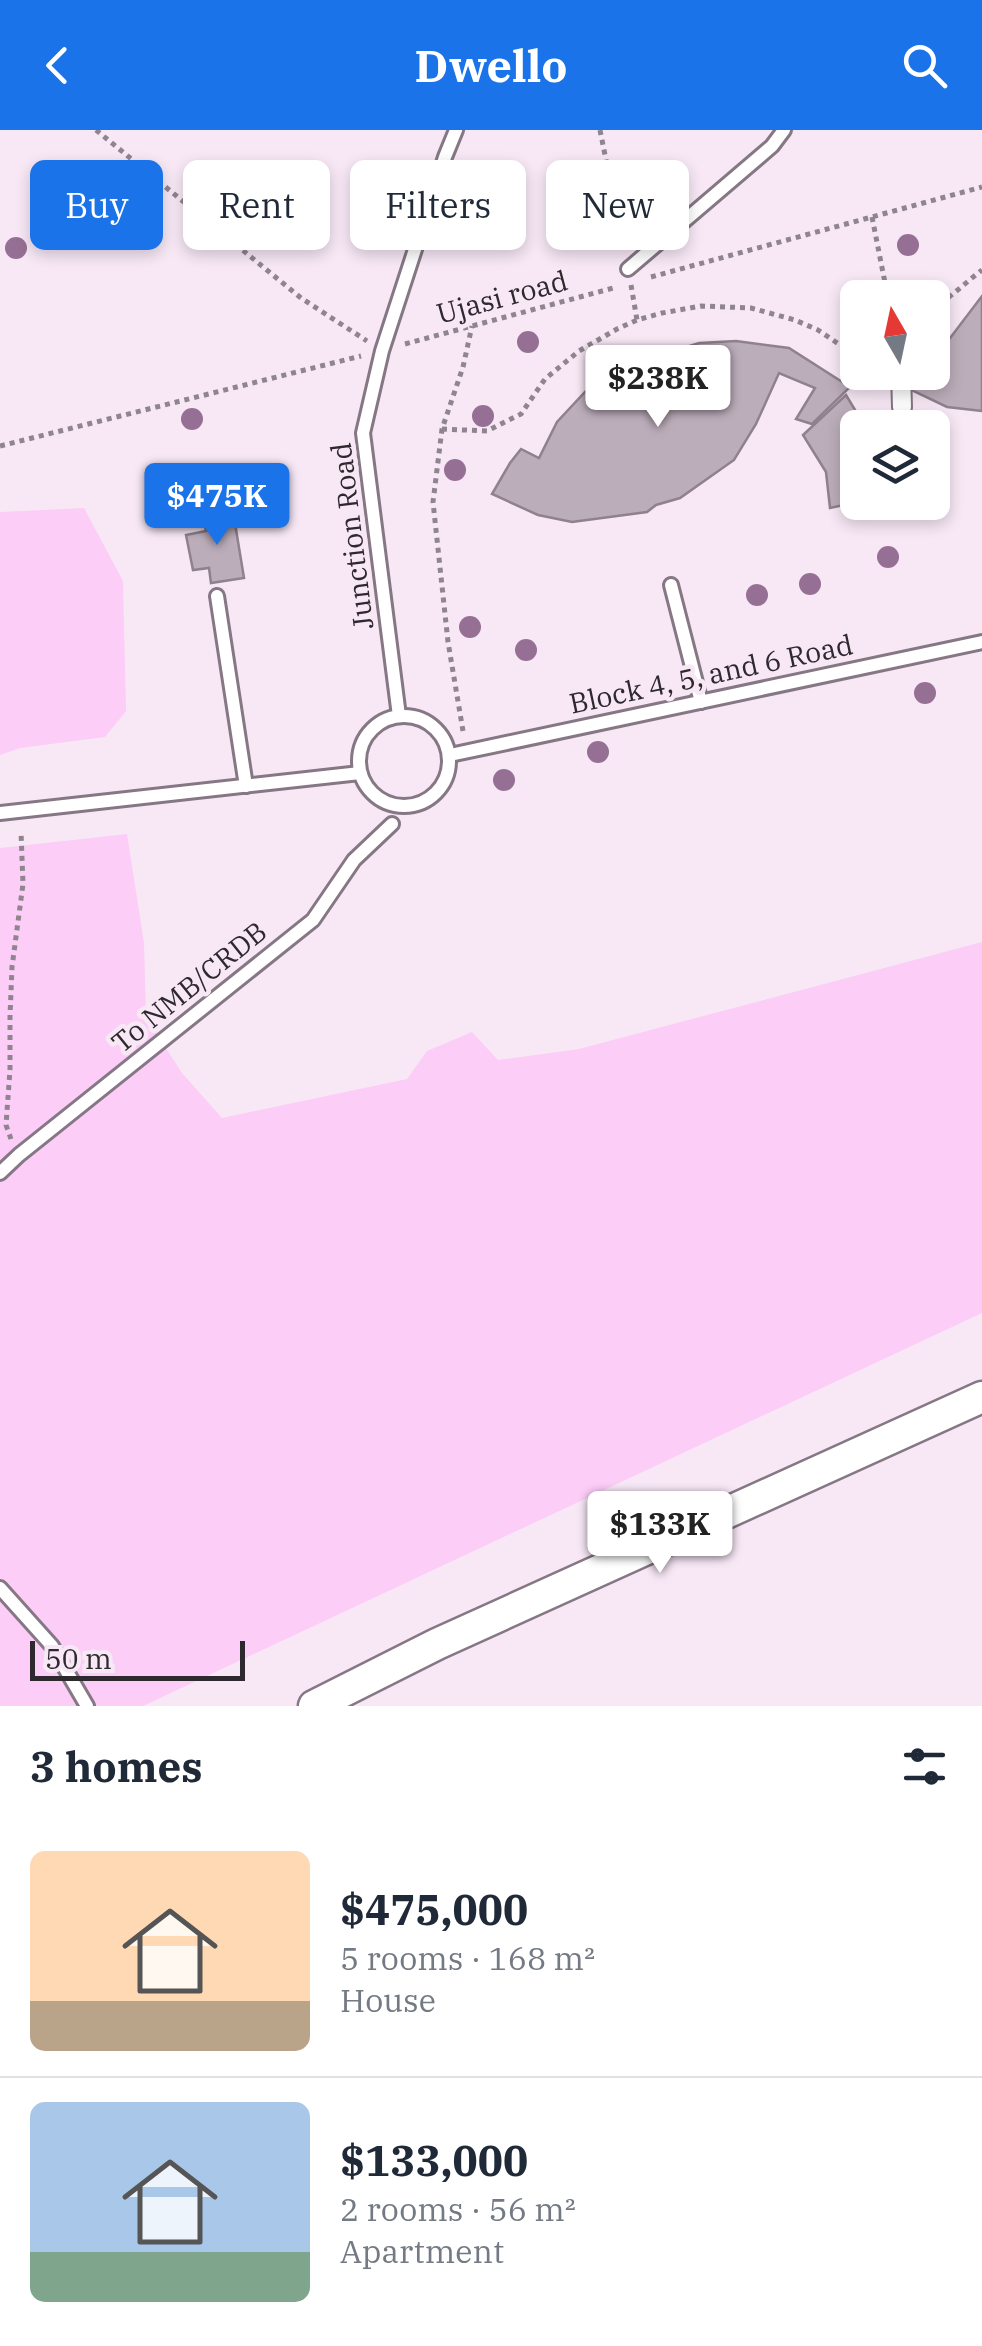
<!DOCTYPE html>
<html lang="en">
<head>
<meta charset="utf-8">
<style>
  :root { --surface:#fff; --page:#f2f2f3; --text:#1f2937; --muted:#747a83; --line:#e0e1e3; --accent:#1a73e8 }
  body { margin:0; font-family:"IBM Plex Serif",serif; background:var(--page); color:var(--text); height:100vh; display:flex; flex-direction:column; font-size:38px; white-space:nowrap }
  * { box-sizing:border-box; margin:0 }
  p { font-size:32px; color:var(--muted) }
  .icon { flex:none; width:55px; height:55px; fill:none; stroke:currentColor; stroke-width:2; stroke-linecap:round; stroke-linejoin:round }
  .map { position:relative; height:1576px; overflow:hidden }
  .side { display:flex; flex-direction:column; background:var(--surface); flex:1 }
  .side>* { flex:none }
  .hud { position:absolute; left:30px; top:30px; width:922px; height:90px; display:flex; gap:20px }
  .needle { width:65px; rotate:351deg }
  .tools { position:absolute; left:840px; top:150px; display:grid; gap:20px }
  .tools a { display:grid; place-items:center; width:110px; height:110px; border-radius:15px; background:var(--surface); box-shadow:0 5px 15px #0003; font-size:50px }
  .scale { position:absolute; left:30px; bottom:25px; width:215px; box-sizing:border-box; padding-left:10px; border:5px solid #2e292e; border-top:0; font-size:28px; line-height:35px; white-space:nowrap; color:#2e292e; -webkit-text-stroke:8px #f8e8f6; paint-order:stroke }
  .price { position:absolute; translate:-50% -85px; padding:0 22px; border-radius:10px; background:#fff; color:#222; font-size:32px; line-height:65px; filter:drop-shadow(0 2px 5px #0008) }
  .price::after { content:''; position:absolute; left:50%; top:60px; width:30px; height:22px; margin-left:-15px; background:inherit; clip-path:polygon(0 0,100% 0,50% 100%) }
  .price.on { background:var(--accent); color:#fff }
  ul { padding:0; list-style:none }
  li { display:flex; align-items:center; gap:30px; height:250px; padding:0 30px }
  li+li { border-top:2px solid var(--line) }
  li span { display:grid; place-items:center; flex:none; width:280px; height:200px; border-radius:15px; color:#555 }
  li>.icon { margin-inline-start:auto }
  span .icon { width:120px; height:120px; fill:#fffc; stroke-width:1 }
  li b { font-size:42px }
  h2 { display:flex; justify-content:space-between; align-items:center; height:120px; padding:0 30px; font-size:42px }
  .tag { padding:0 35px; border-radius:15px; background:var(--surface); box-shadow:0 5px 15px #0003; font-size:35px; line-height:90px }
  .tag.on { background:var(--accent); color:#fff }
  header { display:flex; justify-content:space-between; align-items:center; height:130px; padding:0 30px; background:var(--accent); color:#fff; font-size:45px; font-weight:800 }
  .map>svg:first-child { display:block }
  .green { fill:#fccdf7 }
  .building { fill:#bcadba; stroke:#8f818e; stroke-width:2.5 }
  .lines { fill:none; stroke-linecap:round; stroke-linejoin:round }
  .service-casing { stroke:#857784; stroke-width:18 }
  .pedestrian-casing { stroke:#857784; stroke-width:22 }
  .tertiary-casing { stroke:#857784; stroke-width:35 }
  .path { stroke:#8f858e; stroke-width:5; stroke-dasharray:5 5; stroke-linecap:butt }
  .service { stroke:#fff; stroke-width:12 }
  .pedestrian { stroke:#fff; stroke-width:18 }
  .tertiary { stroke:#fff; stroke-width:30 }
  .tree { fill:#967094 }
  .labels { text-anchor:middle; stroke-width:9; stroke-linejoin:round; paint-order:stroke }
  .street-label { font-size:28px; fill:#2e292e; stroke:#f8e8f6 }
</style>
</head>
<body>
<header><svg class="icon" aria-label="back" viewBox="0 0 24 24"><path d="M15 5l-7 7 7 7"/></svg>Dwello<svg class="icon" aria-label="search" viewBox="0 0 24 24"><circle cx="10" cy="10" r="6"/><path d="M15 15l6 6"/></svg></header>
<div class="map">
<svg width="982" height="1576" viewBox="0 0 982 1576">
  <rect width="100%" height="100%" fill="#f8e8f6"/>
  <g class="green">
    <polygon points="84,378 123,451 126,581 105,607 20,618 0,625 0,382"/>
    <polygon points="127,704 144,813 146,887 182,943 222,988 407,949 427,921 472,902 498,930 579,919 982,812 982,1183 143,1576 0,1576 0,718"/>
  </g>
  <g class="building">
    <polygon points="982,166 982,281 947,277 905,257 912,242 932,242 932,209 944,216"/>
    <polygon points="736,211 789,218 850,257 812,294 796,289 815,258 779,243 756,294 734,330 680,368 656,375 647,382 572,392 538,385 492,364 510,333 521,319 539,328 557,292 585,262 617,239 699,213"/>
    <polygon points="846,265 866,298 858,298 858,372 830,378 826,342 803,305"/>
    <polygon points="233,381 244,448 211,453 209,438 193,440 186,405 206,401 203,386"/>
  </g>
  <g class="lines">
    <g class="service-casing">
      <g id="service">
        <polyline points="628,139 772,16 784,0"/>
        <polyline points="671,455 701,572"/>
        <polyline points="217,466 246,656"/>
        <polyline points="399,586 363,303 382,221 445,27 456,0"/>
        <circle cx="404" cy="631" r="45"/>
        <polyline points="450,625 982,512"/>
        <polyline points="0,683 360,643"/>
        <polyline points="0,1043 19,1025 313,790 354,730 392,694"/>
        <polyline points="0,1458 52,1516 87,1576"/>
      </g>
    </g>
    <g class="pedestrian-casing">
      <polyline id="pedestrian" points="901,242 902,277"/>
    </g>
    <g class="tertiary-casing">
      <polyline id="tertiary" points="314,1576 437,1514 982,1267"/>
    </g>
    <g class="path">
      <polyline points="96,0 301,168 367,211"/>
      <polyline points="600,0 623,115"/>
      <polyline points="872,87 888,168"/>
      <polyline points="651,147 982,57"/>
      <polyline points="631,155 637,190"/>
      <path d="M932 179C950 168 965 153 982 140"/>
      <polyline points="405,214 617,157"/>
      <polyline points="442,299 487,301 521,284 545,249 579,221 617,199 637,190 662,183 701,176 751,178 795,190 818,200 852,223 858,222"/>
      <polyline points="0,316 361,226"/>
      <polyline points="463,601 448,512 433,372 442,299 463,237 472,196"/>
      <polyline points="11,1009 6,995 10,940 10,886 12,837 23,754 21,702"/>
    </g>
    <use href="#service" class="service"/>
    <use href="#pedestrian" class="pedestrian"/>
    <use href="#tertiary" class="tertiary"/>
  </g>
  <g class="tree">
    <circle cx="908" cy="115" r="11"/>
    <circle cx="16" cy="118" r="11"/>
    <circle cx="528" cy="212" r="11"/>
    <circle cx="483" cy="286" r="11"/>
    <circle cx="192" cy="289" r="11"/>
    <circle cx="455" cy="340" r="11"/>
    <circle cx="888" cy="427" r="11"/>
    <circle cx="810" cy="454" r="11"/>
    <circle cx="757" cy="465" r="11"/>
    <circle cx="470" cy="497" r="11"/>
    <circle cx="526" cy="520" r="11"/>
    <circle cx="925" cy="563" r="11"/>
    <circle cx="598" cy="622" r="11"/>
    <circle cx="504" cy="650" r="11"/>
  </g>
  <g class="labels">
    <g class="street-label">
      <text transform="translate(502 167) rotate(-15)" y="10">Ujasi road</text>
      <text transform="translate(352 406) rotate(-97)" y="10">Junction Road</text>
      <text transform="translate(711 544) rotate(-12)" y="10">Block 4, 5, and 6 Road</text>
      <text transform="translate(189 857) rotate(-39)" y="10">To NMB/CRDB</text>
    </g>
  </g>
</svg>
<div class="tools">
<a><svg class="needle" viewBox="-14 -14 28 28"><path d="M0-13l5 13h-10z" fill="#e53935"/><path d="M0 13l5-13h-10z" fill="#747a83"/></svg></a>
<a><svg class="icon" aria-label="layers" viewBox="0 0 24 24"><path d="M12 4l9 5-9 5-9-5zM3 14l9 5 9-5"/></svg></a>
</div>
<div class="scale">50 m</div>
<b class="price" style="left:658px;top:300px">$238K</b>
<b class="price on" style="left:217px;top:418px">$475K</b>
<b class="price" style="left:660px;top:1446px">$133K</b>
<div class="hud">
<a class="tag on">Buy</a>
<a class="tag">Rent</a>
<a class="tag">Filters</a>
<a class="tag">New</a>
</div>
</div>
<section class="side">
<h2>3 homes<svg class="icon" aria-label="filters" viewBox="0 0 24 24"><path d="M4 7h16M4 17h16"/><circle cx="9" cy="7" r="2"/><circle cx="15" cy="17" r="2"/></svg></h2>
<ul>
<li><span style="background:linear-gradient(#ffd9b3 75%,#b9a48a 0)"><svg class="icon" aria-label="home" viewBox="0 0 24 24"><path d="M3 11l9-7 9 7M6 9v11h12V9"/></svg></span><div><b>$475,000</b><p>5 rooms · 168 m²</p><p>House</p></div></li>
<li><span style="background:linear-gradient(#a9c7e8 75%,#7fa58c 0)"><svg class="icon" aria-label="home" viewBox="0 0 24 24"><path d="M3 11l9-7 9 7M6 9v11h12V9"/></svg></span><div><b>$133,000</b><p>2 rooms · 56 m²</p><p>Apartment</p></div></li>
</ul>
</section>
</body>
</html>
